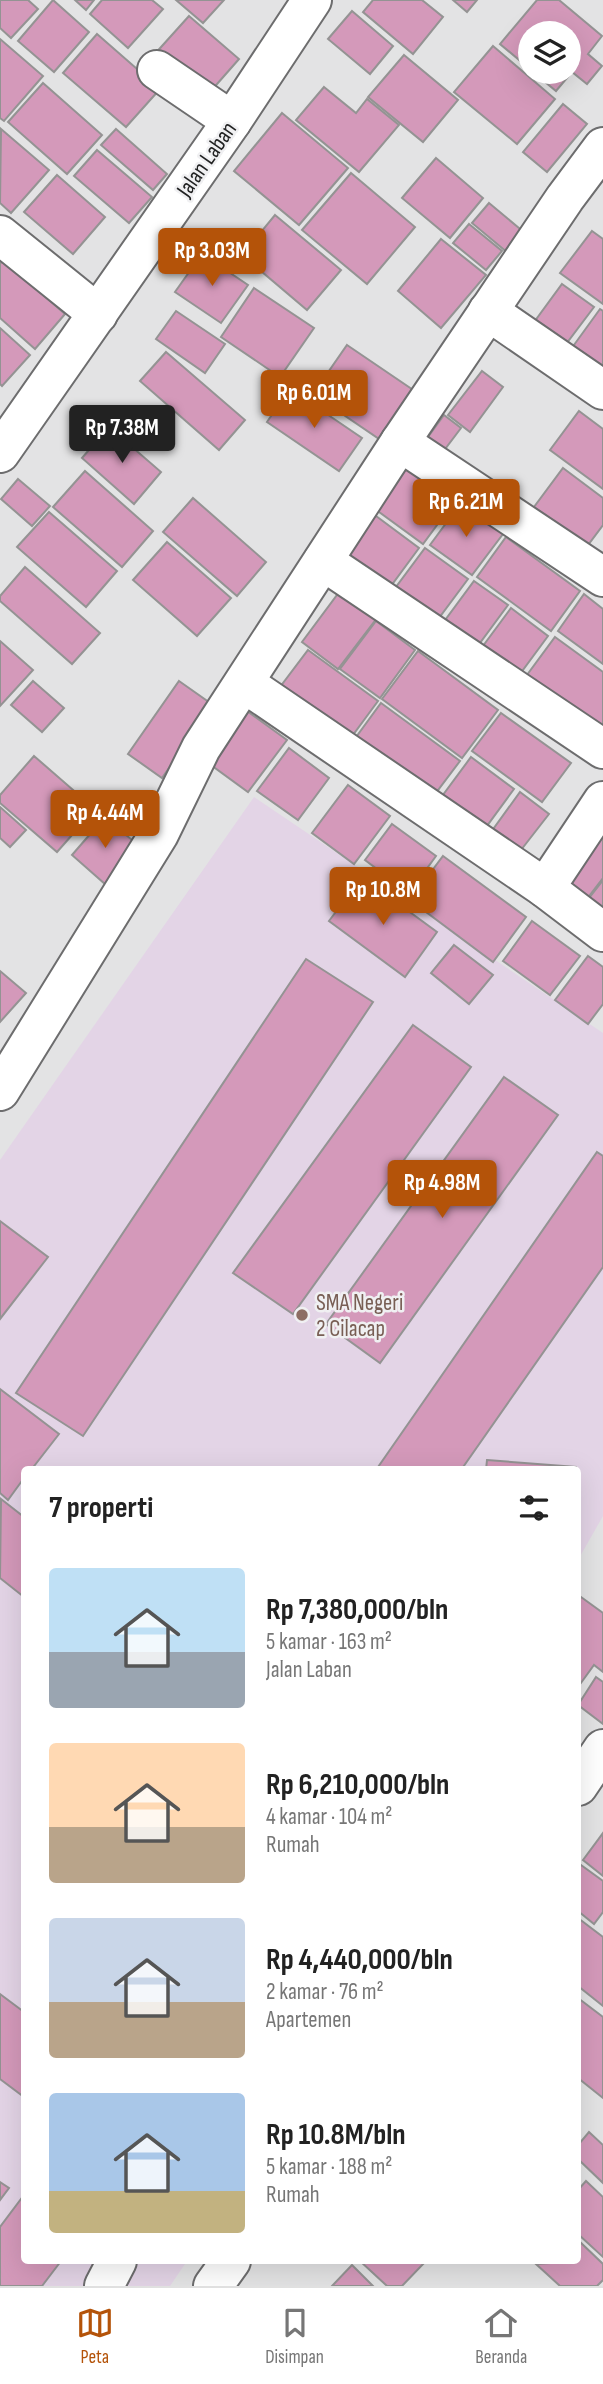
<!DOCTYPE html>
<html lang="id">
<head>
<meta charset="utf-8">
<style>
  :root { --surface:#fff; --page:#f2f2f2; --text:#222; --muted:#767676; --line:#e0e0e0; --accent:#b45309 }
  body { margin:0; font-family:"Sofia Sans Condensed",sans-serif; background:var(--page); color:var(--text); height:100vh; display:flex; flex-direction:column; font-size:26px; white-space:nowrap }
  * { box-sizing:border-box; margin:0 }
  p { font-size:23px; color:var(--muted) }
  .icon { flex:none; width:38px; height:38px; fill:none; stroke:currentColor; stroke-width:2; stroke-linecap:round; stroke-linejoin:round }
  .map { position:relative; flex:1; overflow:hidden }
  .sheet { position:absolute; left:21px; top:1466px; width:560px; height:798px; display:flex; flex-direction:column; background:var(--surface); border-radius:7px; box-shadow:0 7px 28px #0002 }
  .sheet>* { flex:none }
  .buttons { position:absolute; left:518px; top:21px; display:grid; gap:14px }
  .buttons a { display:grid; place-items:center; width:63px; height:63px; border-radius:50%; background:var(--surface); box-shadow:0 7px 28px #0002; font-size:35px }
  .price { position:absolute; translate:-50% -60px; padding:0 16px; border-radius:7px; background:var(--accent); color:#fff; font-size:23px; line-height:46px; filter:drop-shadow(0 2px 4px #0008) }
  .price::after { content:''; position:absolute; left:50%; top:42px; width:21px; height:16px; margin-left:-10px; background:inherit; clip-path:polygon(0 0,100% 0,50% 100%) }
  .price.current { background:#222; color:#fff }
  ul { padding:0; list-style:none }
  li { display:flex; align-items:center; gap:21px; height:175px; padding:0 28px }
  li span { display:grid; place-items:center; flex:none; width:196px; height:140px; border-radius:7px; color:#555 }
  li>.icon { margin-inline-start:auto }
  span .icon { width:84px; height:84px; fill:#fffc; stroke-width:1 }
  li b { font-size:30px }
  h2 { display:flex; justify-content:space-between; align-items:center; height:84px; padding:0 28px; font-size:30px }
  .tab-bar { display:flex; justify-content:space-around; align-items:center; height:98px; border-top:2px solid var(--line); background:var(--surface); font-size:19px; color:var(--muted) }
  .tab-bar a { display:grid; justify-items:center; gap:4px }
  .tab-bar .current { color:var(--accent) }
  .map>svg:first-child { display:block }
  .education { fill:#e3d4e6 }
  .building { fill:#d499ba; stroke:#949393; stroke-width:2 }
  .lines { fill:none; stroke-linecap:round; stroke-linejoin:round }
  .minor-casing { stroke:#6d6d6e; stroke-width:42 }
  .minor { stroke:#fff; stroke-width:38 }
  .education-dot { fill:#8d6e63; stroke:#f0f0f2; stroke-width:2.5 }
  .labels { text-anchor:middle; stroke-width:5; stroke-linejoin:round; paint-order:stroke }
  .street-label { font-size:23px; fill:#222323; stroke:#f0f0f2 }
  .education-label { font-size:23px; fill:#785e54; stroke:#f0f0f2; text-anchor:start }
</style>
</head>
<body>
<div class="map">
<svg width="603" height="2286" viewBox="0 0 603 2286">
  <rect width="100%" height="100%" fill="#e3e3e4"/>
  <polygon class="education" points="254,797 603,1033 603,1516 578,1560 578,1470 24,1470 24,2261 187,2261 170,2286 0,2286 0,1160"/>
  <g class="building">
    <polygon points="0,0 28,0 38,9 11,38 0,28"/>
    <polygon points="53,0 89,32 54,72 18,41"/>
    <polygon points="75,0 94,0 86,10"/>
    <polygon points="102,0 152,0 163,9 128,48 90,14"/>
    <polygon points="176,0 224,0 203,23"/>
    <polygon points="373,0 422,0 443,17 413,54 363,12"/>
    <polygon points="453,0 477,0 467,12"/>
    <polygon points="537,0 559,0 602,36 588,54 602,66 587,84 572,72 556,91 533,72 569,72 569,33 530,33 530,69 500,44"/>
    <polygon points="352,11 393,46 370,74 328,39"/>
    <polygon points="189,16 239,59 203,100 153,56"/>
    <polygon points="97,34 160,89 126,127 63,73"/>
    <polygon points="0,39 43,76 4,121 0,118"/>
    <polygon points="493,46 555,99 517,144 454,92"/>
    <polygon points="404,55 458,100 423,142 368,97"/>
    <polygon points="43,83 102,135 67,174 8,122"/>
    <polygon points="324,87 356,113 367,99 399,125 359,172 296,120"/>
    <polygon points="563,104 587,124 547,172 523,152"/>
    <polygon points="282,113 348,168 299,225 234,171"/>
    <polygon points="1,129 49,170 11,213 0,203"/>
    <polygon points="116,129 167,174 153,190 101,145"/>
    <polygon points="97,150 152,197 129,223 74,176"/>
    <polygon points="436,158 483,198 450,238 402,198"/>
    <polygon points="351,173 415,227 367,284 302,230"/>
    <polygon points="57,175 105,217 73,254 24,212"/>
    <polygon points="489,203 525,233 508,253 472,223"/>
    <polygon points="275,215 341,270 307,310 242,255"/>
    <polygon points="469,224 502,251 486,270 453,243"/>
    <polygon points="592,231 603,239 603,304 560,273"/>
    <polygon points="441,239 486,275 441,328 398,291"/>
    <polygon points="202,254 248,285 221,323 175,292"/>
    <polygon points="3,260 65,314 35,349 0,318 0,264"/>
    <polygon points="562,284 594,307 560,352 529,329"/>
    <polygon points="254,288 314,328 280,377 221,337"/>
    <polygon points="600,309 603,311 603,373 566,356"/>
    <polygon points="176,311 225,344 205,373 156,339"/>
    <polygon points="0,328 30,355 2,386 0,384"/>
    <polygon points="347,345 422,396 388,445 313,394"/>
    <polygon points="166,352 245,420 219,450 140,381"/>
    <polygon points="482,371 503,387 470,432 448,415"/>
    <polygon points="290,389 362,438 339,471 267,422"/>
    <polygon points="579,411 603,429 603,489 550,450"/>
    <polygon points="444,415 461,428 436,461 420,448"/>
    <polygon points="109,427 161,472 134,504 82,458"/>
    <polygon points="405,467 454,502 423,544 375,509"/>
    <polygon points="563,468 603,498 603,525 588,545 534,507"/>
    <polygon points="85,471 153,531 122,567 53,507"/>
    <polygon points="18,479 50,506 32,526 1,499"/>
    <polygon points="193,498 266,562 237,596 163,532"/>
    <polygon points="461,503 503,534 472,575 430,545"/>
    <polygon points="49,512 117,571 86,607 17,547"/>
    <polygon points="372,513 419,548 385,594 338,559"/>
    <polygon points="506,537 580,591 551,631 477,577"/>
    <polygon points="167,542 231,598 197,636 133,580"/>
    <polygon points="425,548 468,579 433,626 390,595"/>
    <polygon points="25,567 100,633 72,664 0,601 0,596"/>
    <polygon points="474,581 508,605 474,651 440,627"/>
    <polygon points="340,591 377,618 338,669 302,642"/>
    <polygon points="584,594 603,609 603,664 558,631"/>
    <polygon points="511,608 548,636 517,678 480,650"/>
    <polygon points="376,621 415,650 380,698 340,669"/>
    <polygon points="555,637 603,672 603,735 524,679"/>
    <polygon points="0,641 33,670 0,706"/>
    <polygon points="308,650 378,701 347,743 277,691"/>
    <polygon points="418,651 498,710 462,758 382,699"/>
    <polygon points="33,681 64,708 42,732 11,705"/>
    <polygon points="179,681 213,705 162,778 128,754"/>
    <polygon points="381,703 460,761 429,802 351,744"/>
    <polygon points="243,708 287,740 248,792 204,760"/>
    <polygon points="501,713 571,763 542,802 472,751"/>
    <polygon points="289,748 329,778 298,820 257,791"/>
    <polygon points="34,756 95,809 57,852 0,803 0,795"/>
    <polygon points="471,757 514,789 481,834 437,803"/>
    <polygon points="348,785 390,816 354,864 312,833"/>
    <polygon points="520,792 549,814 514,859 486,839"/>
    <polygon points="0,807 26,830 10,847 0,838"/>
    <polygon points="105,817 139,846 105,884 72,855"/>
    <polygon points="392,824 436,856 409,893 365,860"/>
    <polygon points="599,837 603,840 603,878 586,900 564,885"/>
    <polygon points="443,856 526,917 493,962 410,900"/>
    <polygon points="362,877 437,932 405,977 329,921"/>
    <polygon points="603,880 603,914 586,902"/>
    <polygon points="532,921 580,956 550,995 503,961"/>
    <polygon points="454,945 493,975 469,1004 431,973"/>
    <polygon points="588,956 603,967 603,1004 588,1024 555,1000"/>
    <polygon points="306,959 373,1002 83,1436 16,1393"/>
    <polygon points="0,971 26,993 0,1022"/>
    <polygon points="413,1025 471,1067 293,1314 233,1273"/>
    <polygon points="504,1077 558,1115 380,1363 326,1324"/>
    <polygon points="597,1152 603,1156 603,1267 461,1470 376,1470"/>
    <polygon points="0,1221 48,1257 0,1319"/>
    <polygon points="0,1389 59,1434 31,1470 24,1470 24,1478 8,1500 0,1493"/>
    <polygon points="487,1460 576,1467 576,1470 486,1470"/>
    <polygon points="1,1499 24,1517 24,1597 0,1578"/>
    <polygon points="581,1597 603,1613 603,1672 594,1665 578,1687 578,1602"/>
    <polygon points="596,1677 603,1682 603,1724 578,1705"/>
    <polygon points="603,1833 603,1876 583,1860"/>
    <polygon points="581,1865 603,1881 603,1912 594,1924 578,1911 578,1870"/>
    <polygon points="578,1918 603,1937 603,2006 578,1986"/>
    <polygon points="0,1994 24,2012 24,2097 0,2079"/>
    <polygon points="578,1998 603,2017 603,2098 578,2078"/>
    <polygon points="589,2132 603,2145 603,2183 578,2159 578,2145"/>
    <polygon points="586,2181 603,2197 603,2257 578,2234 578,2190"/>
    <polygon points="0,2182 9,2188 0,2200"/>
    <polygon points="24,2195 24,2261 61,2261 42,2286 0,2286 0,2227"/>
    <polygon points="578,2240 603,2264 603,2280 597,2286 560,2286 536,2264 578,2261"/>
    <polygon points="360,2261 426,2261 402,2286 387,2286"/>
    <polygon points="352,2265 373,2286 332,2286"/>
  </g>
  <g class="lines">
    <g class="minor-casing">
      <g id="minor">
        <polyline points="157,70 232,121"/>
        <polyline points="0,235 98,314"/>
        <polyline points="488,311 603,390"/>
        <polyline points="400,442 603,577"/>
        <polyline points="0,453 232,121 312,0"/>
        <polyline points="323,561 603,749"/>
        <polyline points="244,683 545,888"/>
        <polyline points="603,801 545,888 603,932"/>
        <polyline points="0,1091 159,834 201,748 400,442 565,198 603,147"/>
        <polyline points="578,1786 603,1749"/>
        <polyline points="104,2286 117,2261"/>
        <polyline points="213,2286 231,2261"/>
      </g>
    </g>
    <use href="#minor" class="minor"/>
  </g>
  <circle class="education-dot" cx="302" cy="1315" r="7"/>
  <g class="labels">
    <g class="street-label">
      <text transform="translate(206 159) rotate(-55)" y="8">Jalan Laban</text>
    </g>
    <g class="education-label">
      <text x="316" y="1310">SMA Negeri<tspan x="316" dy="26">2 Cilacap</tspan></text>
    </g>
  </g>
</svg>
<div class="buttons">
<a><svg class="icon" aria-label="layers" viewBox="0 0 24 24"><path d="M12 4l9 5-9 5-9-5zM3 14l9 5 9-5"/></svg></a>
</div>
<b class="price" style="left:212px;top:288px">Rp 3.03M</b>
<b class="price" style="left:314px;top:430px">Rp 6.01M</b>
<b class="price current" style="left:122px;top:465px">Rp 7.38M</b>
<b class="price" style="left:466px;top:539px">Rp 6.21M</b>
<b class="price" style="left:105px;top:850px">Rp 4.44M</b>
<b class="price" style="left:383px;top:927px">Rp 10.8M</b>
<b class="price" style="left:442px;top:1220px">Rp 4.98M</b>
<section class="sheet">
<h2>7 properti<svg class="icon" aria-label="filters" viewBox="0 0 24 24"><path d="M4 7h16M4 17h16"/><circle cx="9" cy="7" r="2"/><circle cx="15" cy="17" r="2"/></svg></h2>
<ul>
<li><span style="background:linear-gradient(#bfe0f5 60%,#9aa5b1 0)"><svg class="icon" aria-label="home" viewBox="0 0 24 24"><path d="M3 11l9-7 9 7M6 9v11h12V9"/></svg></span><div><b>Rp 7,380,000/bln</b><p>5 kamar · 163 m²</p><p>Jalan Laban</p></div></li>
<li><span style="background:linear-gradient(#ffd9b3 60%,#b9a48a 0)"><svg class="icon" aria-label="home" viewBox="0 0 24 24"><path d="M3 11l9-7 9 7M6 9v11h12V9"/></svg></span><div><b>Rp 6,210,000/bln</b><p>4 kamar · 104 m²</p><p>Rumah</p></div></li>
<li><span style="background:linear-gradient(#c9d6e8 60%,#b9a48a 0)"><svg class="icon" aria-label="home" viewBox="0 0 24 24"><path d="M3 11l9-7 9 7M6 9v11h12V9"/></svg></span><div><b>Rp 4,440,000/bln</b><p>2 kamar · 76 m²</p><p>Apartemen</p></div></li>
<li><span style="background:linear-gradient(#a9c7e8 70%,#c2b280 0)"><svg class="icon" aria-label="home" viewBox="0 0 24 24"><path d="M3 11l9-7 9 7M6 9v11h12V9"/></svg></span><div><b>Rp 10.8M/bln</b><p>5 kamar · 188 m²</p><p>Rumah</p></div></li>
</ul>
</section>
</div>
<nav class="tab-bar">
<a class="current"><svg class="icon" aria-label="map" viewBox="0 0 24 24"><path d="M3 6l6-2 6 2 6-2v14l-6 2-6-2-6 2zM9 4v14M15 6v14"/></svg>Peta</a>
<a><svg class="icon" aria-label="saved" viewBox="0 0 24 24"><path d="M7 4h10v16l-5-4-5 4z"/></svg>Disimpan</a>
<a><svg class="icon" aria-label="home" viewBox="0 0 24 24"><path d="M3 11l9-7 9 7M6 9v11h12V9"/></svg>Beranda</a>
</nav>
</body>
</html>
